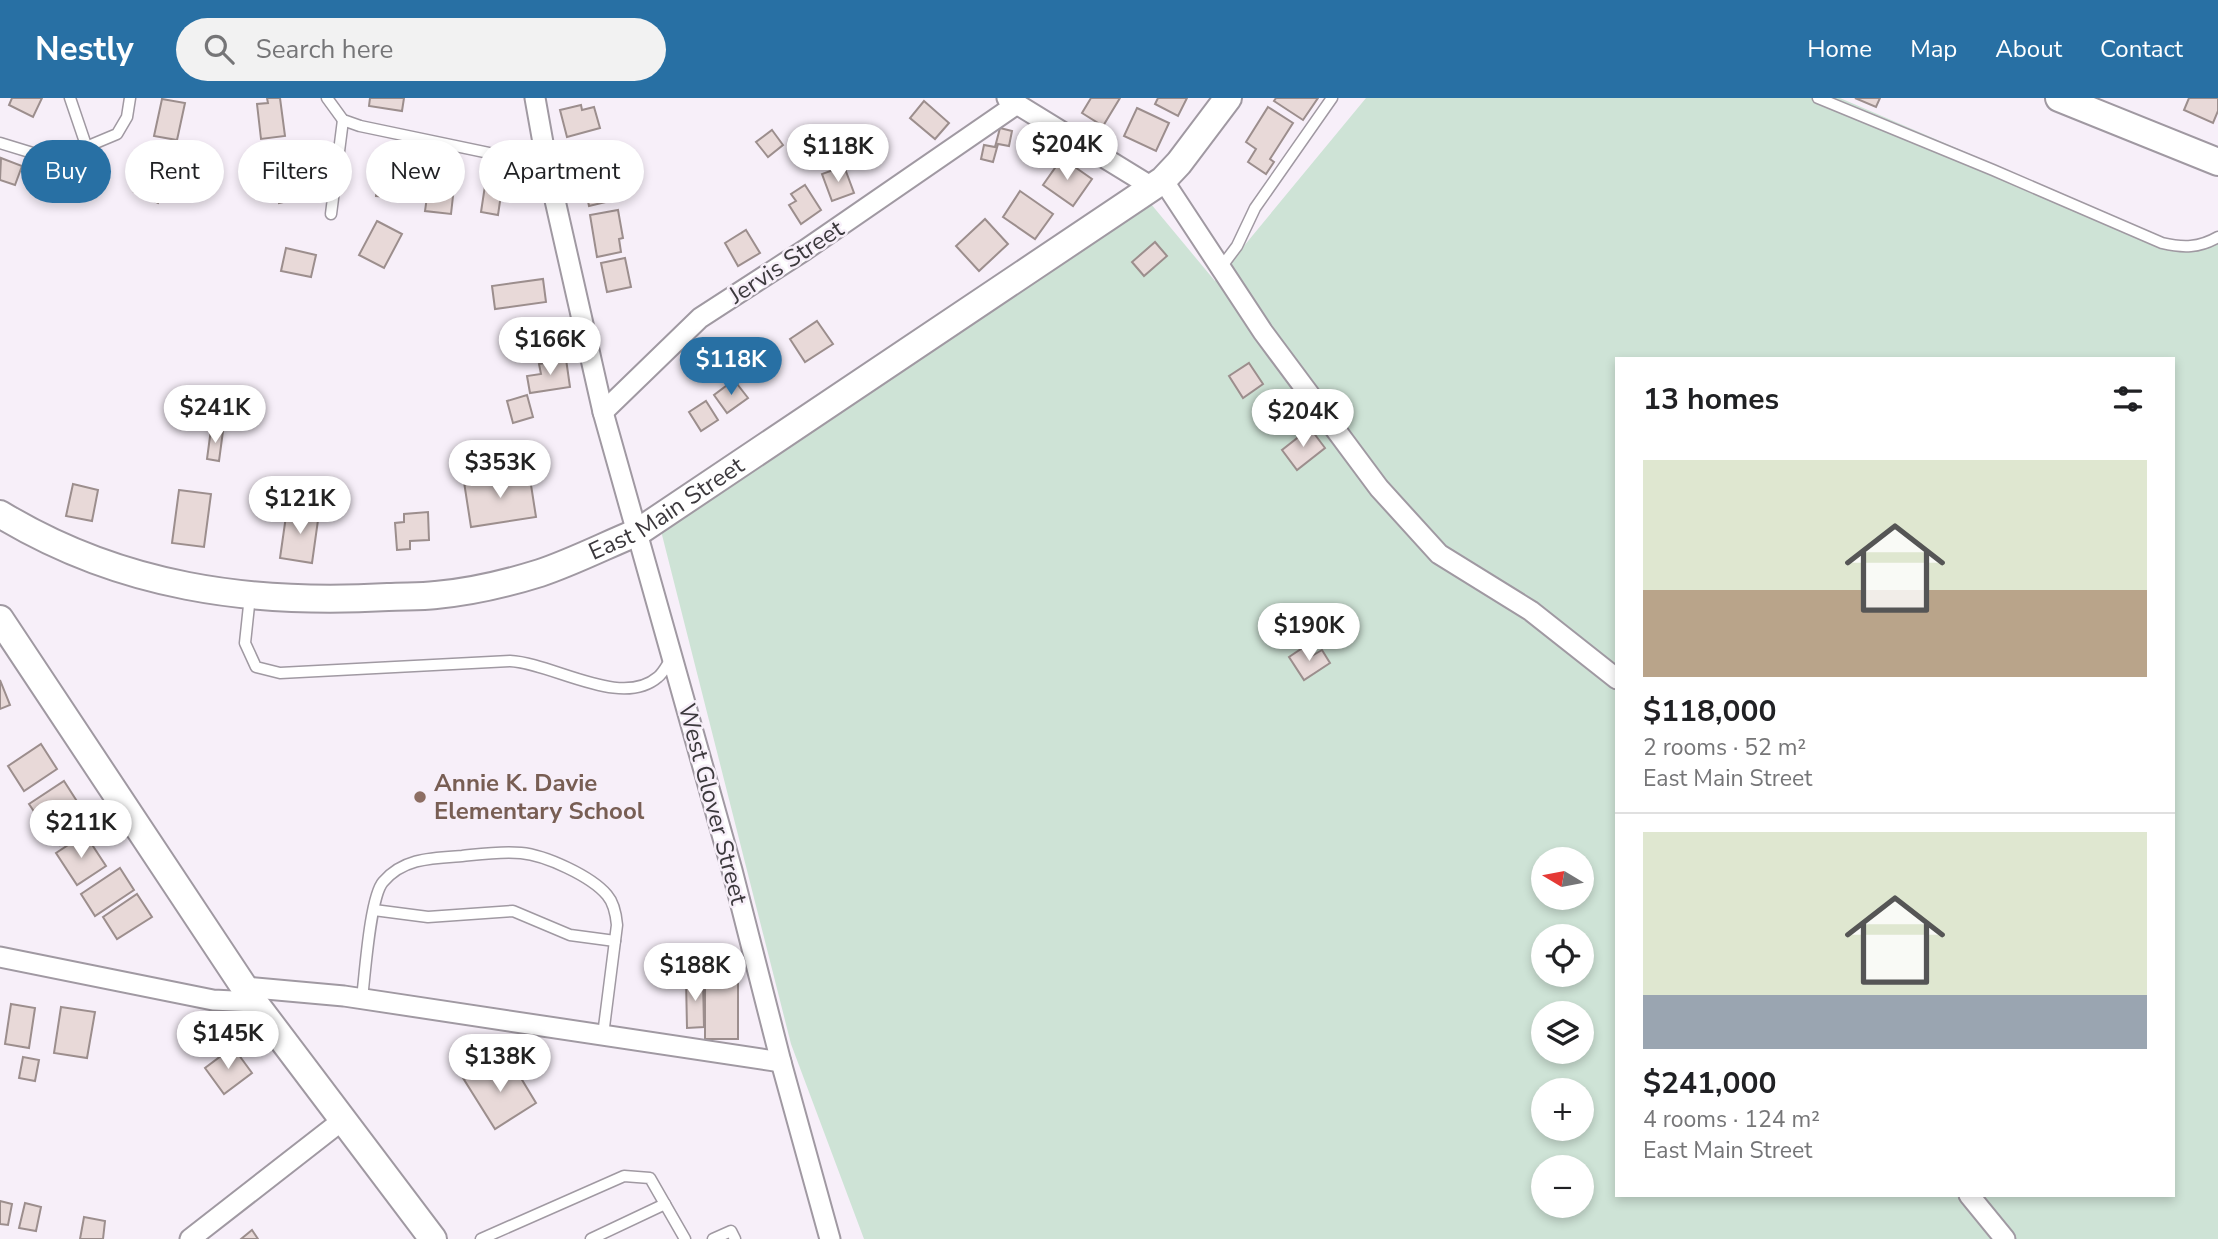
<!DOCTYPE html>
<html lang="en">
<head>
<meta charset="utf-8">
<style>
  :root { --surface:#fff; --page:#f2f2f2; --text:#202124; --muted:#757577; --line:#e0e0e0; --accent:#2870a4 }
  body { margin:0; font-family:"Nunito Sans",sans-serif; background:var(--page); color:var(--text); height:100vh; display:flex; flex-direction:column; font-size:26px; white-space:nowrap }
  * { box-sizing:border-box; margin:0 }
  p { font-size:23px; color:var(--muted) }
  .icon { flex:none; width:38px; height:38px; fill:none; stroke:currentColor; stroke-width:2; stroke-linecap:round; stroke-linejoin:round }
  .map { position:relative; flex:1; overflow:hidden }
  .details { position:absolute; left:1615px; top:259px; width:560px; height:840px; display:flex; flex-direction:column; background:var(--surface); border-radius:0px; box-shadow:0 4px 10px #0003 }
  .details>* { flex:none }
  .banner { position:absolute; left:21px; top:42px; width:665px; height:63px; display:flex; gap:14px }
  .needle { width:46px; rotate:280deg }
  .buttons { position:absolute; left:1531px; top:749px; display:grid; gap:14px }
  .buttons a { display:grid; place-items:center; width:63px; height:63px; border-radius:50%; background:var(--surface); box-shadow:0 4px 10px #0003; font-size:35px }
  .price { position:absolute; translate:-50% -60px; padding:0 16px; border-radius:24px; background:#fff; color:#222; font-size:23px; line-height:46px; filter:drop-shadow(0 2px 4px #0008) }
  .price::after { content:''; position:absolute; left:50%; top:42px; width:21px; height:16px; margin-left:-10px; background:inherit; clip-path:polygon(0 0,100% 0,50% 100%) }
  .price.selected { background:var(--accent); color:#fff }
  ul { padding:0; list-style:none }
  li { display:grid; align-content:center; gap:14px; height:371px; padding:0 28px }
  li+li { border-top:2px solid var(--line) }
  li span { display:grid; place-items:center; height:217px; border-radius:0px; color:#555 }
  li>.icon { margin-inline-start:auto }
  span .icon { width:126px; height:126px; fill:#fffc; stroke-width:1 }
  li b { font-size:30px }
  h2 { display:flex; justify-content:space-between; align-items:center; height:84px; padding:0 28px; font-size:30px }
  .tag { padding:0 24px; border-radius:32px; background:var(--surface); box-shadow:0 4px 10px #0003; font-size:24px; line-height:63px }
  .tag.selected { background:var(--accent); color:#fff }
  header { display:flex; align-items:center; gap:42px; box-sizing:border-box; height:98px; padding:0 35px; background:var(--accent); color:#fff }
  header strong { font-size:33px }
  nav { display:flex; gap:38px; margin-inline-start:auto; font-size:24px }
  .search { width:490px; height:63px; background:var(--page); display:flex; align-items:center; gap:18px; box-sizing:border-box; padding:0 24px; border-radius:38px; color:var(--muted); font-size:26px }
  .map>svg:first-child { display:block }
  .green { fill:#cee3d6; fill-rule:evenodd }
  .building { fill:#e8d9d8; stroke:#9c8e8d; stroke-width:2 }
  .lines { fill:none; stroke-linecap:round; stroke-linejoin:round }
  .lane-casing { stroke:#a099a2; stroke-width:13 }
  .street-casing { stroke:#a099a2; stroke-width:23 }
  .secondary-casing { stroke:#a099a2; stroke-width:30 }
  .lane { stroke:#fff; stroke-width:10 }
  .street { stroke:#fff; stroke-width:19 }
  .secondary { stroke:#fff; stroke-width:26 }
  .education-dot { fill:#8d6e63; stroke:#f7eff9; stroke-width:2.5 }
  .labels { text-anchor:middle; stroke-width:5; stroke-linejoin:round; paint-order:stroke }
  .street-label { font-size:24px; fill:#3c393d; stroke:#f7eff9 }
  .education-label { font-size:24px; font-weight:bold; fill:#785e54; stroke:#f7eff9; text-anchor:start }
</style>
</head>
<body>
<header>
<strong>Nestly</strong>
<div class="search"><svg class="icon" aria-label="search" viewBox="0 0 24 24"><circle cx="10" cy="10" r="6"/><path d="M15 15l6 6"/></svg>Search here</div>
<nav><a>Home</a><a>Map</a><a>About</a><a>Contact</a></nav>
</header>
<div class="map">
<svg width="2218" height="1141" viewBox="0 0 2218 1141">
  <rect width="100%" height="100%" fill="#f7eff9"/>
  <path class="green" d="M1366 0H1840L2188 150 2218 133V1141H864L791 946 659 425 1146 100 1215 183ZM1617 261H2174V1097H1617ZM1544 761H1582V800H1544ZM1544 838H1582V877H1544ZM1544 915H1582V954H1544ZM1544 992H1582V1031H1544ZM1544 1069H1582V1108H1544Z"/>
  <g class="building">
    <polygon points="12,0 42,0 33,19 9,7"/>
    <polygon points="267,0 280,0 285,38 261,41 257,6 268,5"/>
    <polygon points="370,0 404,0 402,13 369,8"/>
    <polygon points="1091,0 1120,0 1103,28 1082,15"/>
    <polygon points="1158,0 1187,0 1178,18 1155,6"/>
    <polygon points="1276,0 1318,0 1303,22 1274,3"/>
    <polygon points="1855,0 1880,0 1876,9"/>
    <polygon points="2189,0 2218,0 2218,13 2213,25 2184,12"/>
    <polygon points="162,1 185,5 177,42 154,38"/>
    <polygon points="924,3 949,25 935,41 910,20"/>
    <polygon points="581,7 582,12 594,9 600,30 567,39 560,12"/>
    <polygon points="1268,9 1293,25 1270,61 1274,64 1266,76 1248,64 1256,51 1246,44"/>
    <polygon points="1137,10 1169,25 1156,53 1124,38"/>
    <polygon points="1000,30 1012,33 1009,48 998,46 993,64 981,61 984,47 995,49"/>
    <polygon points="772,32 783,47 768,59 756,44"/>
    <polygon points="1,60 22,68 15,87 0,82"/>
    <polygon points="1062,60 1092,81 1073,108 1043,87"/>
    <polygon points="149,61 173,72 158,105 134,94"/>
    <polygon points="294,62 301,100 279,105 272,67"/>
    <polygon points="378,66 405,68 404,100 376,98"/>
    <polygon points="844,68 854,95 832,103 822,76"/>
    <polygon points="430,77 455,80 451,116 425,113"/>
    <polygon points="486,81 503,83 498,117 481,114"/>
    <polygon points="607,85 610,103 589,108 585,89"/>
    <polygon points="805,87 821,112 801,126 789,107 796,103 791,96"/>
    <polygon points="1020,93 1053,116 1035,141 1003,119"/>
    <polygon points="618,112 623,140 619,141 621,154 597,159 590,117"/>
    <polygon points="985,121 1008,146 979,173 956,148"/>
    <polygon points="377,123 402,136 384,170 359,157"/>
    <polygon points="746,132 760,155 738,168 725,145"/>
    <polygon points="1155,144 1167,158 1144,178 1132,164"/>
    <polygon points="286,150 316,157 311,179 281,173"/>
    <polygon points="625,160 631,189 607,194 601,165"/>
    <polygon points="543,181 546,204 495,211 492,188"/>
    <polygon points="817,223 833,246 805,264 790,241"/>
    <polygon points="566,261 570,289 530,295 527,278 541,276 539,266"/>
    <polygon points="1249,265 1263,286 1243,300 1229,278"/>
    <polygon points="734,282 748,300 727,315 714,297"/>
    <polygon points="527,297 533,319 513,325 507,303"/>
    <polygon points="706,303 718,322 701,333 689,314"/>
    <polygon points="1310,330 1325,350 1297,372 1282,352"/>
    <polygon points="211,331 223,333 219,363 207,361"/>
    <polygon points="529,374 536,419 471,429 464,384"/>
    <polygon points="73,386 98,392 92,423 66,418"/>
    <polygon points="179,392 211,396 204,449 172,445"/>
    <polygon points="287,411 319,415 312,465 280,460"/>
    <polygon points="428,414 429,442 410,443 410,451 397,452 395,425 404,424 404,416"/>
    <polygon points="1304,549 1310,559 1322,552 1330,565 1304,582 1289,559"/>
    <polygon points="0,582 10,607 0,611"/>
    <polygon points="41,646 57,671 24,693 8,668"/>
    <polygon points="64,683 80,708 45,730 29,706"/>
    <polygon points="65,726 73,737 60,747 52,735"/>
    <polygon points="85,736 106,768 77,787 56,755"/>
    <polygon points="120,770 134,792 95,818 81,796"/>
    <polygon points="137,796 152,819 117,841 103,819"/>
    <rect x="705" y="871" width="33" height="70"/>
    <polygon points="686,881 703,881 704,929 687,930"/>
    <polygon points="11,906 35,910 29,950 5,946"/>
    <polygon points="61,909 95,914 87,960 54,955"/>
    <polygon points="233,949 252,975 224,996 205,970"/>
    <polygon points="23,959 39,962 35,983 19,980"/>
    <polygon points="483,967 491,981 513,967 536,1005 495,1031 463,980"/>
    <polygon points="0,1103 12,1106 8,1127 0,1126"/>
    <polygon points="25,1105 41,1109 36,1133 19,1130"/>
    <polygon points="84,1119 105,1123 103,1141 80,1141"/>
    <polygon points="252,1132 258,1141 241,1141"/>
  </g>
  <g class="lines">
    <g class="lane-casing">
      <g id="lane">
        <polyline points="70,0 87,50"/>
        <polyline points="327,0 343,22 360,28 547,67"/>
        <path d="M1818 0 1993 72 2162 145C2183 150 2199 150 2218 139"/>
        <polyline points="0,45 49,60 74,54 117,36 127,19 130,0"/>
        <polyline points="331,116 343,22"/>
        <polyline points="1222,168 1237,148 1255,110 1332,0"/>
        <path d="M250 498 245 545 256 569 280 575 510 563C553 565 621 611 658 579 663 575 667 567 671 561"/>
        <polyline points="374,812 428,819 513,813 570,837 615,843"/>
        <path d="M362 900C365 877 370 799 383 784 403 760 432 760 462 758 481 756 501 753 521 755 545 757 591 778 607 797 614 805 616 816 617 827L603 937"/>
        <polyline points="481,1141 624,1078 650,1080 685,1141"/>
        <polyline points="591,1141 665,1106"/>
        <polyline points="713,1141 731,1133 735,1141"/>
      </g>
    </g>
    <g class="street-casing">
      <g id="street">
        <polyline points="535,0 547,67 603,314 732,772 781,964 830,1141"/>
        <polyline points="1007,0 1152,89"/>
        <polyline points="1163,82 1263,234 1379,390 1439,456 1531,513 1617,581"/>
        <polyline points="603,314 700,220 805,152 1017,6"/>
        <polyline points="0,859 213,902 254,904"/>
        <polyline points="244,889 344,898 781,964"/>
        <polyline points="1969,1097 2005,1141"/>
        <polyline points="190,1141 344,1021"/>
      </g>
    </g>
    <g class="secondary-casing">
      <g id="secondary">
        <polyline points="2059,0 2218,64"/>
        <path id="s1" d="M0 416C120 489 250 507 388 499 404 498 420 499 436 497 470 494 508 485 540 475 573 464 606 447 638 434L1163 82 1179 65 1228 0"/>
        <polyline points="0,521 254,904 433,1141"/>
      </g>
    </g>
    <use href="#lane" class="lane"/>
    <use href="#street" class="street"/>
    <use href="#secondary" class="secondary"/>
  </g>
  <circle class="education-dot" cx="420" cy="699" r="7"/>
  <g class="labels">
    <g class="street-label">
      <text transform="translate(786 164) rotate(-33)" y="8">Jervis Street</text>
      <text dy="8" stroke="none"><textPath href="#s1" startOffset="700">East Main Street</textPath></text>
      <text transform="translate(713 706) rotate(75)" y="8">West Glover Street</text>
    </g>
    <g class="education-label">
      <text x="434" y="693">Annie K. Davie<tspan x="434" dy="28">Elementary School</tspan></text>
    </g>
  </g>
</svg>
<div class="buttons">
<a><svg class="needle" viewBox="-14 -14 28 28"><path d="M0-13l5 13h-10z" fill="#e53935"/><path d="M0 13l5-13h-10z" fill="#757577"/></svg></a>
<a><svg class="icon" aria-label="locate" viewBox="0 0 24 24"><circle cx="12" cy="12" r="6"/><path d="M12 2v4M12 18v4M2 12h4M18 12h4"/></svg></a>
<a><svg class="icon" aria-label="layers" viewBox="0 0 24 24"><path d="M12 4l9 5-9 5-9-5zM3 14l9 5 9-5"/></svg></a>
<a>+</a>
<a>−</a>
</div>
<b class="price" style="left:1067px;top:84px">$204K</b>
<b class="price" style="left:838px;top:86px">$118K</b>
<b class="price" style="left:550px;top:279px">$166K</b>
<b class="price selected" style="left:731px;top:299px">$118K</b>
<b class="price" style="left:215px;top:347px">$241K</b>
<b class="price" style="left:1303px;top:351px">$204K</b>
<b class="price" style="left:500px;top:402px">$353K</b>
<b class="price" style="left:300px;top:438px">$121K</b>
<b class="price" style="left:1309px;top:565px">$190K</b>
<b class="price" style="left:81px;top:762px">$211K</b>
<b class="price" style="left:695px;top:905px">$188K</b>
<b class="price" style="left:228px;top:973px">$145K</b>
<b class="price" style="left:500px;top:996px">$138K</b>
<div class="banner">
<a class="tag selected">Buy</a>
<a class="tag">Rent</a>
<a class="tag">Filters</a>
<a class="tag">New</a>
<a class="tag">Apartment</a>
</div>
<section class="details">
<h2>13 homes<svg class="icon" aria-label="filters" viewBox="0 0 24 24"><path d="M4 7h16M4 17h16"/><circle cx="9" cy="7" r="2"/><circle cx="15" cy="17" r="2"/></svg></h2>
<ul>
<li><span style="background:linear-gradient(#dfe7d0 60%,#b9a48a 0)"><svg class="icon" aria-label="home" viewBox="0 0 24 24"><path d="M3 11l9-7 9 7M6 9v11h12V9"/></svg></span><div><b>$118,000</b><p>2 rooms · 52 m²</p><p>East Main Street</p></div></li>
<li><span style="background:linear-gradient(#dfe7d0 75%,#9aa5b1 0)"><svg class="icon" aria-label="home" viewBox="0 0 24 24"><path d="M3 11l9-7 9 7M6 9v11h12V9"/></svg></span><div><b>$241,000</b><p>4 rooms · 124 m²</p><p>East Main Street</p></div></li>
</ul>
</section>
</div>
</body>
</html>
